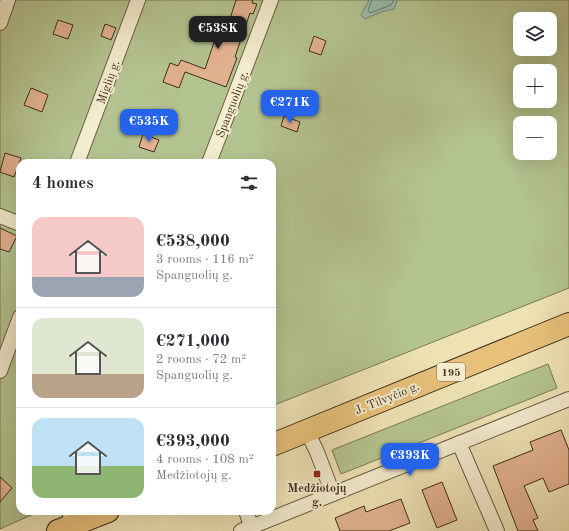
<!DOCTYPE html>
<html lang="en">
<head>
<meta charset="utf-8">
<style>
  :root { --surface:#fff; --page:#f2f2f3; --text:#2b2b33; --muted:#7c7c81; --line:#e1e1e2; --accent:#2563eb }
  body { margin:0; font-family:"Old Standard TT",serif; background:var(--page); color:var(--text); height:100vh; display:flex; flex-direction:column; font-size:15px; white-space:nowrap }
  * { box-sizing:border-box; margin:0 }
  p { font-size:13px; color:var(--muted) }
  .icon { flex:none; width:22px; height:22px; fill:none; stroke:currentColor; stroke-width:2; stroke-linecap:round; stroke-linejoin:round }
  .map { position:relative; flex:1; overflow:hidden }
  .panel { position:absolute; left:16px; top:159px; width:260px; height:356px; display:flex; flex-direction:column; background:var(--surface); border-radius:12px; box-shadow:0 4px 16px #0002 }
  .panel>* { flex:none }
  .controls { position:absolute; left:513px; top:12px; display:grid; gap:8px }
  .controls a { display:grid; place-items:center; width:44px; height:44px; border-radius:8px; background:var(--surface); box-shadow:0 4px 16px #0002; font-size:20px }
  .price { position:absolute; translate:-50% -34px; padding:0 9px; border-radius:8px; background:var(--accent); color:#fff; font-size:13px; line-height:26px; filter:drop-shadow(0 1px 2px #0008) }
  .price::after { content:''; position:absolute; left:50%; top:24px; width:12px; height:9px; margin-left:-6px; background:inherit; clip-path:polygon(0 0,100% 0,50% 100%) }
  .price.active { background:#222; color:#fff }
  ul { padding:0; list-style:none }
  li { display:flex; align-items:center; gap:12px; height:100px; padding:0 16px }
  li+li { border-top:1px solid var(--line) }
  li span { display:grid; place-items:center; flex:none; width:112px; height:80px; border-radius:12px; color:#555 }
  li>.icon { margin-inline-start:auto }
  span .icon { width:48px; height:48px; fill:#fffc; stroke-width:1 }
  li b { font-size:17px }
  h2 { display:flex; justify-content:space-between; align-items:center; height:48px; padding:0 16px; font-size:17px }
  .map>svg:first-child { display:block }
  .green { fill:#b4c491; stroke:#7a7956; fill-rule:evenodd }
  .water { fill:#99bead; stroke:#758473 }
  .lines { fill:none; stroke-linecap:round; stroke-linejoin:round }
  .shore { stroke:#6c7664; stroke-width:1 }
  .building { fill:#e2b290; stroke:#3f2e1c }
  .street-casing { stroke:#6b5b42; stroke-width:16 }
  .primary-casing { stroke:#3f2e1c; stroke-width:24 }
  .street { stroke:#f4eccf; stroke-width:14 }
  .primary { stroke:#e7c17a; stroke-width:22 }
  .poi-dot { fill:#8f2418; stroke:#f4eccf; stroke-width:1.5 }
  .labels { text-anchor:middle; stroke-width:4; stroke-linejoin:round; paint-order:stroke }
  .shield { fill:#f4eccf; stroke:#756752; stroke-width:1 }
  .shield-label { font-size:11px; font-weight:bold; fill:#3f2e1c }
  .street-label { font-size:12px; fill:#3f2e1c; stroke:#f4eccf }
  .poi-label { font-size:12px; font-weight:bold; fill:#3f2e1c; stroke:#f4eccf }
</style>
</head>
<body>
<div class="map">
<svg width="569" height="531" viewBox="0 0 569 531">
  <rect width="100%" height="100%" fill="#eee2b5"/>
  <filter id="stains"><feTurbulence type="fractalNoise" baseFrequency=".005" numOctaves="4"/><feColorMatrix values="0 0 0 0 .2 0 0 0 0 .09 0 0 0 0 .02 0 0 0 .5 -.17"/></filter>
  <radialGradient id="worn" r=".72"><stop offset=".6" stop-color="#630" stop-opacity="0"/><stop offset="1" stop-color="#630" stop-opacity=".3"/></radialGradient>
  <g class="green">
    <path d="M0 0H569V288L272 406V163H20V511H40L0 529ZM520 19H550V49H520ZM520 71H550V101H520ZM520 123H550V153H520Z"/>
    <polygon points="548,364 557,388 341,474 332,450"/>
  </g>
  <polygon class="water" points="369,0 396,0 397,1 394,9 381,12 365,19 361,15"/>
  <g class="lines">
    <polyline class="shore" points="372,0 368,10 370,13 391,5 394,0"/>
  </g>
  <g class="building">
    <polygon points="236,0 253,0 252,3 257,4 253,14 250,13 235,57 237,58 226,87 185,72 179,88 163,82 170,63 178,66 181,60 205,69 223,16 230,19"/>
    <polygon points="58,20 73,25 68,39 53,34"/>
    <polygon points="105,24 116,28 111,40 101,36"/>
    <polygon points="314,36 326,41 321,55 309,51"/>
    <polygon points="31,88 48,95 42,112 24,105"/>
    <polygon points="284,116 300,122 297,132 281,126"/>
    <polygon points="143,134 159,140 154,152 139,147"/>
    <polygon points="5,153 21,158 14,177 0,172"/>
    <polygon points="0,228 17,236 9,252 0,249"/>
    <polygon points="561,430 569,450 569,484 549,492 543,478 524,486 538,518 533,520 538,531 518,531 493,466 533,450 530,442"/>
    <polygon points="0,477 12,488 0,502"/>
    <polygon points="442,482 457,520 437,528 422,490"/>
    <polygon points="401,499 410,523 389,531 340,531 335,518 364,506 366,512"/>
  </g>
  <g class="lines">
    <g class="street-casing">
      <g id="street">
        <polyline points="0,23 8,0"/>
        <polyline points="77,163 138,0"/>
        <polyline points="209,163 271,0"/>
        <polyline points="0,216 20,224"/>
        <polyline points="0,371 20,317"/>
        <polyline points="307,431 317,452 333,494"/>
        <polyline points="459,443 497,531"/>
        <polyline points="69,511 73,525"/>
        <polyline points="246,511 253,531"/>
        <polyline points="241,531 569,399"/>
      </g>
    </g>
    <g class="primary-casing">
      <g id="primary">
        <polyline points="272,445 569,324"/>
        <polyline points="58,531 108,511"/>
      </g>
    </g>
    <use href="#street" class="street"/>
    <use href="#primary" class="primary"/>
  </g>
  <rect class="poi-dot" x="313" y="470" width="8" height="8" rx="2"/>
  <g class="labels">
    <rect class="shield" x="437" y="363" width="28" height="18" rx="3"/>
    <g class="shield-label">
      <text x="451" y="376">195</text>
    </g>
    <g class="street-label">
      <text transform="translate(108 82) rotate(-70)" y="4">Miglių g.</text>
      <text transform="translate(232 104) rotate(-69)" y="4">Spanguolių g.</text>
      <text transform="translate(387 398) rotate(-22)" y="4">J. Tilvyčio g.</text>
    </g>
    <g class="poi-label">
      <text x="317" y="492">Medžiotojų<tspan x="317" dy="14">g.</tspan></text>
    </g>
  </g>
  <rect width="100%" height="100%" filter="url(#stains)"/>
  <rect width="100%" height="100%" fill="url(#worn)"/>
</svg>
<div class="controls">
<a><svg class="icon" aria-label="layers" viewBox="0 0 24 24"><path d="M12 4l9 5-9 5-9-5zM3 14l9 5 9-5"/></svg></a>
<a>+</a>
<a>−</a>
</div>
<b class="price active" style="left:218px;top:50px">€538K</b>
<b class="price" style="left:290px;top:124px">€271K</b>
<b class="price" style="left:149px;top:143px">€535K</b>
<b class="price" style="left:410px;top:477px">€393K</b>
<section class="panel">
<h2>4 homes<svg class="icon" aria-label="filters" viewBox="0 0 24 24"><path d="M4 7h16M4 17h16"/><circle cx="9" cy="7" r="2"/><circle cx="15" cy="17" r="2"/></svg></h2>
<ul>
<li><span style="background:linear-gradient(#f6c9c9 75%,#9aa5b1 0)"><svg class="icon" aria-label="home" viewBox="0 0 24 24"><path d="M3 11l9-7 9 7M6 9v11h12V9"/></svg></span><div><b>€538,000</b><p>3 rooms · 116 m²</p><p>Spanguolių g.</p></div></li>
<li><span style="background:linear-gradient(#dfe7d0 70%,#b9a48a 0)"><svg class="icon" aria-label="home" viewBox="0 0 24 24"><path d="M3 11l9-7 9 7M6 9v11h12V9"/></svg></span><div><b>€271,000</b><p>2 rooms · 72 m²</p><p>Spanguolių g.</p></div></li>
<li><span style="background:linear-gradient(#bfe0f5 60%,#8fb573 0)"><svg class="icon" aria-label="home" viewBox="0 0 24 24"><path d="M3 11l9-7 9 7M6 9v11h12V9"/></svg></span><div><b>€393,000</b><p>4 rooms · 108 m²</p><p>Medžiotojų g.</p></div></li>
</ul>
</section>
</div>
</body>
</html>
